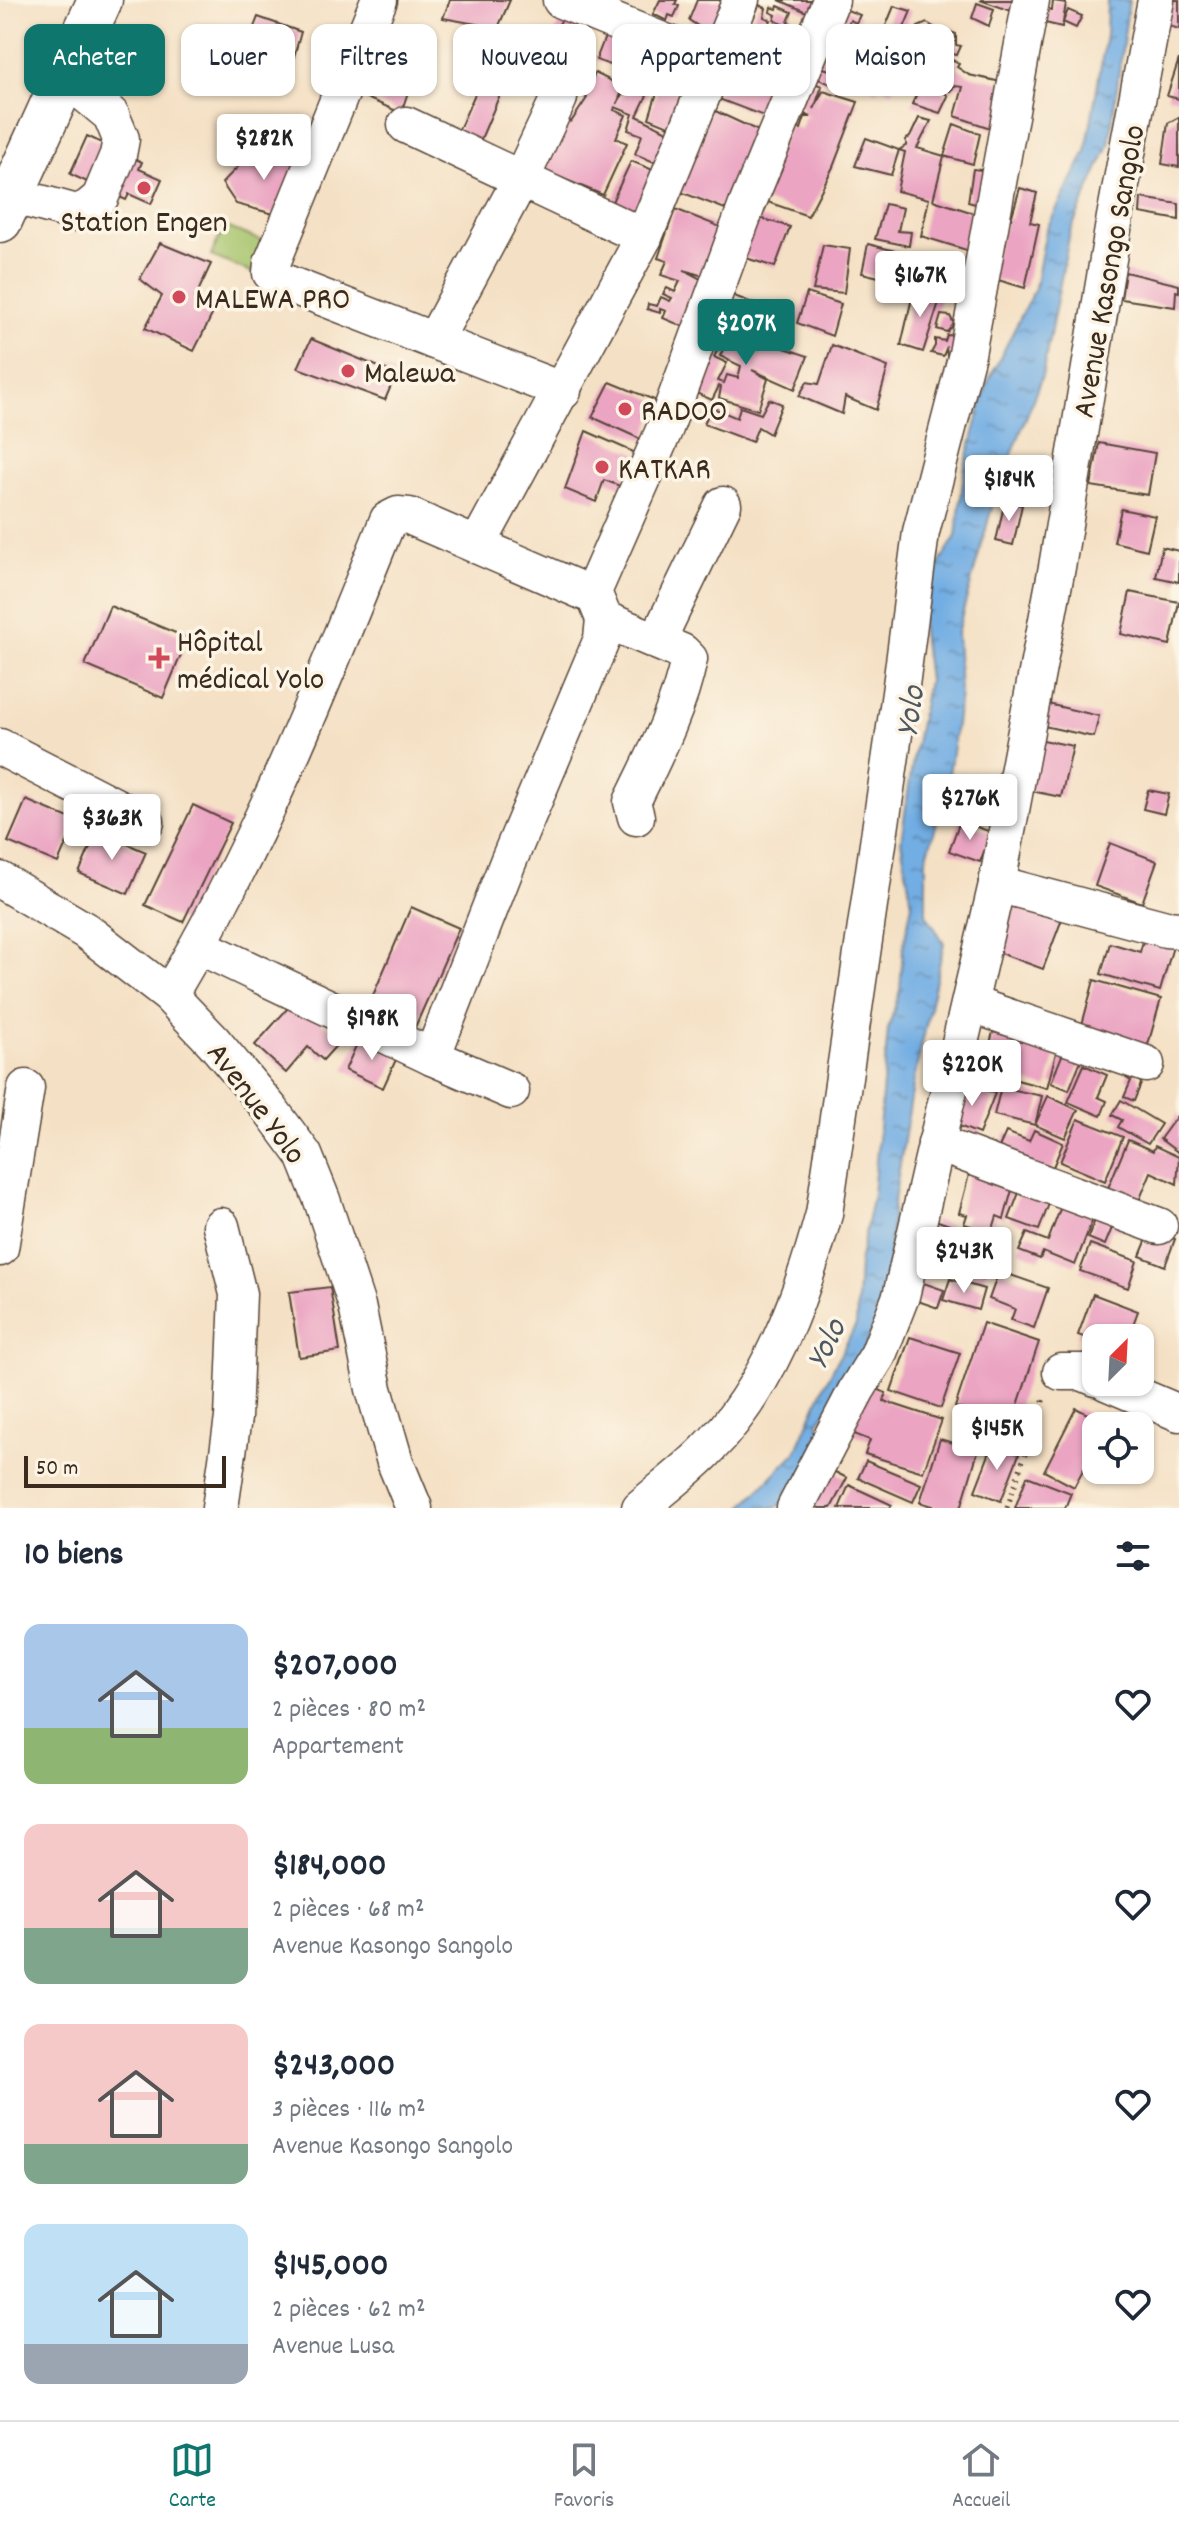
<!DOCTYPE html>
<html lang="fr">
<head>
<meta charset="utf-8">
<style>
  :root { --surface:#fff; --page:#f2f2f3; --text:#1f2937; --muted:#747a83; --line:#e0e1e3; --accent:#0f766e }
  body { margin:0; font-family:Dekko,sans-serif; background:var(--page); color:var(--text); height:100vh; display:flex; flex-direction:column; font-size:30px; white-space:nowrap }
  * { box-sizing:border-box; margin:0 }
  p { font-size:26px; color:var(--muted) }
  .icon { flex:none; width:44px; height:44px; fill:none; stroke:currentColor; stroke-width:2; stroke-linecap:round; stroke-linejoin:round }
  .map { position:relative; height:1508px; overflow:hidden }
  .side { display:flex; flex-direction:column; background:var(--surface); flex:1 }
  .side>* { flex:none }
  .top-card { position:absolute; left:24px; top:24px; width:1132px; height:72px; display:flex; gap:16px }
  .needle { width:52px; rotate:24deg }
  .fabs { position:absolute; left:1082px; top:1324px; display:grid; gap:16px }
  .fabs a { display:grid; place-items:center; width:72px; height:72px; border-radius:16px; background:var(--surface); box-shadow:0 2px 6px #0004; font-size:40px }
  .scale { position:absolute; left:24px; bottom:20px; width:202px; box-sizing:border-box; padding-left:8px; border:4px solid #3b2a1e; border-top:0; font-size:22px; line-height:28px; white-space:nowrap; color:#3b2a1e; -webkit-text-stroke:6px #fcf5e5; paint-order:stroke }
  .price { position:absolute; translate:-50% -68px; padding:0 18px; border-radius:8px; background:#fff; color:#222; font-size:26px; line-height:52px; filter:drop-shadow(0 2px 4px #0008) }
  .price::after { content:''; position:absolute; left:50%; top:48px; width:24px; height:18px; margin-left:-12px; background:inherit; clip-path:polygon(0 0,100% 0,50% 100%) }
  .price.current { background:var(--accent); color:#fff }
  ul { padding:0; list-style:none }
  li { display:flex; align-items:center; gap:24px; height:200px; padding:0 24px }
  li span { display:grid; place-items:center; flex:none; width:224px; height:160px; border-radius:16px; color:#555 }
  li>.icon { margin-inline-start:auto }
  span .icon { width:96px; height:96px; fill:#fffc; stroke-width:1 }
  li b { font-size:34px }
  h2 { display:flex; justify-content:space-between; align-items:center; height:96px; padding:0 24px; font-size:34px }
  .pill { padding:0 28px; border-radius:16px; background:var(--surface); box-shadow:0 2px 6px #0004; font-size:28px; line-height:72px }
  .pill.current { background:var(--accent); color:#fff }
  .menu { display:flex; justify-content:space-around; align-items:center; height:112px; border-top:2px solid var(--line); background:var(--surface); font-size:22px; color:var(--muted) }
  .menu a { display:grid; justify-items:center; gap:4px }
  .menu .current { color:var(--accent) }
  .map>svg:first-child { display:block }
  .green { fill:#a5c36a; stroke:#707644; stroke-width:2 }
  .water { fill:url(#water-ripples); stroke:#566c80; stroke-width:2 }
  .building { fill:#eba4c2 }
  .lines { fill:none; stroke-linecap:round; stroke-linejoin:round }
  .minor-casing { stroke:#574537; stroke-width:39 }
  .major-casing { stroke:#574537; stroke-width:47 }
  .path { stroke:#574537; stroke-width:5; stroke-dasharray:2 6; stroke-linecap:butt }
  .minor { stroke:#fff; stroke-width:36 }
  .major { stroke:#fff; stroke-width:44 }
  .poi-dot { fill:#d1495b; stroke:#fcf5e5; stroke-width:3 }
  .labels { text-anchor:middle; stroke-width:7; stroke-linejoin:round; paint-order:stroke }
  .poi-label { font-size:32px; fill:#3b2a1e; stroke:#fcf5e5; text-anchor:start }
  .street-label { font-size:32px; fill:#3b2a1e; stroke:#fcf5e5 }
  .water-label { font-size:34px; font-style:italic; fill:#4e5863; stroke:#fcf5e5 }
</style>
</head>
<body>
<div class="map">
<svg width="1179" height="1508" viewBox="0 0 1179 1508">
  <defs>
    <pattern id="water-ripples" width="26" height="14" patternUnits="userSpaceOnUse" patternTransform="scale(2)"><rect width="26" height="14" fill="#72ade3"/><path d="M2 4q2-2 4 0t4 0M15 11q2-2 4 0t4 0" fill="none" stroke="#5f8db7"/></pattern>
  </defs>
  <rect width="100%" height="100%" fill="#fcf5e5"/>
  <filter id="ink" filterUnits="userSpaceOnUse"><feTurbulence type="fractalNoise" baseFrequency=".0125" numOctaves="2"/><feDisplacementMap in="SourceGraphic" scale="16" xChannelSelector="R" yChannelSelector="G"/><feConvolveMatrix kernelMatrix="1 2 1 2 8 2 1 2 1" color-interpolation-filters="sRGB"/></filter>
  <filter id="wash" filterUnits="userSpaceOnUse"><feTurbulence type="fractalNoise" baseFrequency=".006" numOctaves="4" result="noise"/><feDisplacementMap in="SourceGraphic" scale="32" xChannelSelector="R" yChannelSelector="G"/><feGaussianBlur stdDeviation="1.8" result="paint"/><feColorMatrix in="noise" values="0 0 0 0 0 0 0 0 0 0 0 0 0 0 0 0 0 1.4 0 .05"/><feComposite in="paint" operator="in"/></filter>
  <g filter="url(#wash)">
    <rect width="100%" height="100%" fill="#f4e0c4"/>
    <polygon class="green" points="224,226 265,242 253,273 211,256"/>
    <polygon class="water" points="1107,0 1129,0 1109,145 1070,232 1042,376 992,507 957,633 960,694 947,789 926,859 926,914 944,943 914,1080 893,1206 886,1300 847,1386 818,1421 824,1444 793,1494 776,1508 741,1508 796,1452 824,1386 856,1325 859,1263 873,1194 888,1029 900,990 903,948 912,904 901,841 913,759 928,680 918,599 956,536 965,467 987,384 1035,288 1046,230 1086,152 1106,35"/>
    <g id="blocks">
      <g class="building">
        <polygon points="450,0 510,0 498,28 443,18"/>
        <polygon points="660,0 677,0 675,4 679,6 674,17 669,15 667,21 653,14"/>
        <polygon points="697,0 736,0 713,36 689,20"/>
        <polygon points="779,0 817,0 811,14"/>
        <polygon points="980,0 1026,0 1023,15"/>
        <polygon points="1162,0 1179,0 1179,29 1156,22"/>
        <polygon points="1053,1 1066,3 1063,22 1068,10 1082,16 1076,28 1063,22 1062,27 1037,21 1041,7 1052,10"/>
        <polygon points="977,3 994,9 989,26 972,18"/>
        <polygon points="759,5 766,8 764,17 771,20 768,27 800,42 800,55 747,31"/>
        <polygon points="834,5 860,15 856,23 850,20 845,30 837,27"/>
        <polygon points="778,6 792,12 788,22 804,28 799,38 785,32 787,26 774,20 776,15 770,12 771,7 777,9"/>
        <polygon points="894,6 911,11 896,47 914,55 905,74 899,72 892,91 879,86 877,91 862,84"/>
        <polygon points="568,9 592,18 567,72 538,59"/>
        <polygon points="258,17 301,32 293,60 249,40"/>
        <polygon points="927,23 946,34 941,49 927,43 918,54 902,49 909,41 916,45 920,41 913,34 918,27"/>
        <polygon points="610,24 655,43 650,56 695,77 676,129 649,118 660,83 596,60"/>
        <polygon points="850,24 879,34 865,72 833,63"/>
        <polygon points="948,31 956,34 956,45 961,46 957,55 947,53 952,36 946,34"/>
        <polygon points="746,35 799,56 787,85 733,63"/>
        <polygon points="813,55 826,60 823,68 847,75 844,89 805,74"/>
        <polygon points="375,58 414,74 401,113 355,93"/>
        <polygon points="1179,59 1179,99 1167,96"/>
        <polygon points="953,60 959,64 957,67 969,75 1006,83 999,131 955,116 963,87 955,86 950,91 946,89 948,87 925,79 927,75 935,79 938,69 935,64 944,61 948,64"/>
        <polygon points="727,69 788,91 777,121 716,98"/>
        <polygon points="595,73 619,85 622,79 626,81 617,104 631,79 650,89 637,116 679,137 666,167 635,154 642,135 628,130 633,114 615,107 614,110 626,115 616,138 627,143 603,195 544,171 567,120 571,122 587,98 583,96"/>
        <polygon points="483,76 504,85 478,146 456,136"/>
        <polygon points="799,77 822,86 814,109 823,91 858,102 833,167 808,216 759,199 789,126 801,129 805,117 811,117 802,113"/>
        <polygon points="921,85 941,89 948,96 940,113 912,104"/>
        <polygon points="711,109 763,133 733,212 678,191"/>
        <polygon points="1179,117 1179,167 1162,164 1168,123"/>
        <polygon points="919,118 931,121 917,148 944,156 933,200 983,216 973,252 921,236 929,199 897,191 905,152 899,150 907,145 905,140 910,137"/>
        <polygon points="954,124 980,134 973,164 944,156"/>
        <polygon points="87,136 142,162 139,169 162,179 151,204 129,194 126,200 70,174"/>
        <polygon points="866,138 899,150 891,175 855,166"/>
        <polygon points="257,147 302,165 285,217 236,204 222,183"/>
        <polygon points="631,161 658,172 639,218 610,206"/>
        <polygon points="973,169 996,172 986,207 968,202"/>
        <polygon points="1020,188 1037,193 1030,222 1039,224 1025,288 988,277 1007,218 1011,219"/>
        <polygon points="1141,198 1179,204 1179,220 1140,213"/>
        <polygon points="885,204 903,208 898,231 911,232 909,246 875,239"/>
        <polygon points="675,209 723,228 703,276 684,270 701,279 694,331 663,318 666,311 660,309 660,313 647,309 648,304 657,306 661,297 670,301 672,298 663,294 667,288 675,292 680,281 661,275 667,261 658,258"/>
        <polygon points="753,216 790,227 775,267 736,255"/>
        <polygon points="160,243 211,264 195,298 215,309 194,351 145,328 162,296 140,279"/>
        <polygon points="868,244 931,260 926,284 913,279 912,285 862,273"/>
        <polygon points="823,245 850,249 844,293 813,290"/>
        <polygon points="934,261 971,270 966,296 931,285"/>
        <polygon points="1125,272 1179,285 1179,292 1176,291 1175,307 1121,299"/>
        <polygon points="915,285 941,296 923,352 901,345"/>
        <polygon points="721,291 766,308 754,331 711,313"/>
        <polygon points="807,293 841,304 832,336 797,323"/>
        <polygon points="941,315 950,316 954,324 947,332 937,329"/>
        <polygon points="710,318 729,327 714,357 727,363 718,381 724,383 727,375 738,378 741,366 720,356 732,330 808,356 795,389 752,370 768,379 758,410 719,398 721,387 719,386 712,400 696,393"/>
        <polygon points="947,335 966,337 961,356 947,355 946,349 943,356 931,353 935,346 935,339 945,341"/>
        <polygon points="311,339 396,374 385,400 298,368"/>
        <polygon points="832,345 888,367 876,410 845,397 842,414 799,396 807,382 819,384"/>
        <polygon points="610,382 657,401 645,441 592,417"/>
        <polygon points="769,399 782,404 770,434 758,427 752,442 704,424 711,407 737,418 740,407 761,414"/>
        <polygon points="586,431 638,454 620,486 604,480 596,502 565,489"/>
        <polygon points="1099,443 1155,453 1148,495 1091,486"/>
        <polygon points="1005,501 1022,505 1013,545 996,541"/>
        <polygon points="1121,509 1155,516 1147,550 1114,542"/>
        <polygon points="1162,547 1179,551 1179,582 1156,577"/>
        <polygon points="1130,592 1179,602 1170,645 1121,634"/>
        <polygon points="110,606 188,638 163,698 85,665"/>
        <polygon points="1035,701 1099,716 1094,737 1030,723"/>
        <polygon points="1038,739 1073,746 1061,797 1026,790"/>
        <polygon points="1148,790 1169,794 1164,814 1143,809"/>
        <polygon points="26,800 76,821 58,863 8,842"/>
        <polygon points="193,805 231,823 183,922 145,905"/>
        <polygon points="960,821 991,832 980,862 949,851"/>
        <polygon points="97,831 146,852 128,894 79,873"/>
        <polygon points="1110,843 1157,861 1142,903 1095,886"/>
        <polygon points="1007,899 1062,919 1043,969 989,949"/>
        <polygon points="411,907 459,928 412,1034 365,1014"/>
        <polygon points="1145,934 1174,943 1160,991 1101,974 1110,943 1140,952"/>
        <polygon points="1094,980 1161,999 1145,1055 1082,1025"/>
        <polygon points="296,999 341,1040 323,1060 308,1047 286,1073 255,1045"/>
        <polygon points="993,1032 1057,1049 1047,1088 983,1071"/>
        <polygon points="361,1035 399,1053 383,1088 345,1070"/>
        <polygon points="1067,1043 1085,1050 1069,1090 1051,1083"/>
        <polygon points="1084,1065 1107,1075 1098,1097 1107,1101 1101,1116 1068,1102"/>
        <polygon points="1130,1071 1138,1075 1141,1084 1134,1101 1124,1097 1131,1081 1126,1078"/>
        <polygon points="964,1082 995,1093 979,1134 949,1122"/>
        <polygon points="1001,1087 1042,1096 1035,1125 994,1115"/>
        <polygon points="1048,1096 1078,1110 1065,1138 1035,1125"/>
        <polygon points="1121,1100 1161,1124 1148,1144 1118,1127 1122,1120 1112,1115"/>
        <polygon points="1179,1113 1179,1153 1160,1139"/>
        <polygon points="1078,1119 1123,1137 1105,1181 1060,1162"/>
        <polygon points="1034,1130 1063,1143 1048,1179 995,1156 1006,1132 1029,1141"/>
        <polygon points="1128,1140 1153,1151 1155,1146 1179,1157 1177,1184 1151,1172 1134,1213 1103,1200"/>
        <polygon points="972,1163 1015,1179 1004,1219 997,1216 992,1232 964,1224 967,1215 959,1213"/>
        <polygon points="1023,1182 1053,1193 1039,1230 1009,1219"/>
        <polygon points="1062,1204 1094,1216 1075,1265 1043,1252 1040,1259 1019,1251 1027,1233 1048,1241"/>
        <polygon points="1099,1210 1126,1221 1121,1231 1112,1228 1105,1245 1088,1238"/>
        <polygon points="935,1220 996,1241 983,1280 921,1258"/>
        <polygon points="1141,1226 1175,1239 1165,1266 1140,1256 1147,1239"/>
        <polygon points="1090,1244 1137,1261 1128,1288 1080,1271"/>
        <polygon points="999,1271 1048,1288 1034,1328 1011,1320 1015,1309 989,1299"/>
        <polygon points="912,1279 944,1290 938,1308 906,1297"/>
        <polygon points="950,1279 984,1289 978,1310 943,1300"/>
        <polygon points="330,1287 340,1351 299,1357 289,1292"/>
        <polygon points="1093,1294 1138,1311 1128,1338 1096,1338 1096,1342 1078,1335"/>
        <polygon points="983,1323 1039,1342 1011,1426 955,1407"/>
        <polygon points="910,1337 960,1353 941,1408 891,1391"/>
        <polygon points="866,1384 886,1393 884,1401 942,1420 923,1472 865,1454 870,1440 844,1430"/>
        <polygon points="1076,1408 1110,1426 1096,1426 1096,1452 1093,1451 1074,1487 1044,1471"/>
        <polygon points="940,1439 978,1451 961,1508 939,1508 920,1502"/>
        <polygon points="993,1444 1019,1454 1001,1501 975,1491"/>
        <polygon points="866,1461 921,1484 913,1502 858,1478"/>
        <polygon points="825,1467 847,1478 831,1508 819,1508 807,1502"/>
        <polygon points="1027,1476 1071,1493 1065,1508 1015,1508"/>
        <polygon points="849,1485 892,1505 890,1508 839,1508"/>
      </g>
    </g>
  </g>
  <g filter="url(#ink)">
    <use href="#blocks" fill-opacity="0" stroke="#574537" stroke-width="2"/>
    <g class="lines">
      <g class="minor-casing">
        <g id="minor">
          <polyline points="379,0 272,263 271,273 278,280 563,391"/>
          <polyline points="561,0 717,63"/>
          <polyline points="406,125 644,237"/>
          <polyline points="11,195 77,213 88,208 100,198 118,155 121,139 111,115 65,77"/>
          <polyline points="434,341 521,179 559,98"/>
          <polyline points="478,544 644,237 741,0"/>
          <path d="M604 619 682 652 689 659C679 709 654 757 632 802L636 817"/>
          <polyline points="657,641 723,505"/>
          <polyline points="0,747 146,822"/>
          <polyline points="0,880 86,931 169,995 213,1041 270,1109 304,1155 322,1200 357,1306 374,1389 395,1462 414,1508"/>
          <polyline points="997,884 1166,929 1179,930"/>
          <polyline points="199,946 432,1057 511,1091"/>
          <path d="M169 995C259 845 323 682 388 520L398 515 409 516 587 593 593 592"/>
          <polyline points="970,1004 1146,1064"/>
          <polyline points="432,1057 508,862 602,639 604,619 593,592 665,428 747,205 831,0"/>
          <polyline points="936,1143 1159,1226"/>
          <polyline points="0,1248 26,1088"/>
          <polyline points="1061,1372 1082,1372 1096,1378"/>
          <polyline points="1106,1382 1179,1413"/>
          <polyline points="220,1508 233,1418 238,1294 221,1226"/>
          <path d="M640 1508C661 1490 685 1472 705 1452 769 1388 801 1299 824 1214L900 693 921 532 967 354 1031 0"/>
          <polyline points="795,1508 857,1389 878,1355 901,1296 997,884 1057,567 1115,217 1156,0"/>
        </g>
      </g>
      <g class="major-casing">
        <polyline id="major" points="0,220 100,0"/>
      </g>
      <polyline class="path" points="1007,1508 1045,1395"/>
      <use href="#minor" class="minor"/>
      <use href="#major" class="major"/>
    </g>
  </g>
  <g class="poi-dot">
    <circle cx="144" cy="188" r="8"/>
    <circle cx="179" cy="297" r="8"/>
    <circle cx="348" cy="371" r="8"/>
    <circle cx="625" cy="409" r="8"/>
    <circle cx="602" cy="467" r="8"/>
    <path d="M155 646h8v8h8v8h-8v8h-8v-8h-8v-8h8z"/>
  </g>
  <g class="labels">
    <g class="poi-label">
      <text x="144" y="231" text-anchor="middle">Station Engen</text>
      <text x="195" y="308">MALEWA PRO</text>
      <text x="364" y="382">Malewa</text>
      <text x="641" y="420">RADOO</text>
      <text x="618" y="478">KATKAR</text>
      <text x="177" y="651">Hôpital<tspan x="177" dy="37">médical Yolo</tspan></text>
    </g>
    <g class="street-label">
      <text transform="translate(1107 271) rotate(-80)" y="11">Avenue Kasongo Sangolo</text>
      <text transform="translate(258 1102) rotate(53)" y="11">Avenue Yolo</text>
    </g>
    <g class="water-label">
      <text transform="translate(908 711) rotate(-82)" y="12">Yolo</text>
      <text transform="translate(824 1343) rotate(-64)" y="12">Yolo</text>
    </g>
  </g>
</svg>
<div class="fabs">
<a><svg class="needle" viewBox="-14 -14 28 28"><path d="M0-13l5 13h-10z" fill="#e53935"/><path d="M0 13l5-13h-10z" fill="#747a83"/></svg></a>
<a><svg class="icon" aria-label="locate" viewBox="0 0 24 24"><circle cx="12" cy="12" r="6"/><path d="M12 2v4M12 18v4M2 12h4M18 12h4"/></svg></a>
</div>
<div class="scale">50 m</div>
<b class="price" style="left:264px;top:182px">$282K</b>
<b class="price" style="left:920px;top:319px">$167K</b>
<b class="price current" style="left:746px;top:367px">$207K</b>
<b class="price" style="left:1009px;top:523px">$184K</b>
<b class="price" style="left:970px;top:842px">$276K</b>
<b class="price" style="left:112px;top:862px">$363K</b>
<b class="price" style="left:372px;top:1062px">$198K</b>
<b class="price" style="left:972px;top:1108px">$220K</b>
<b class="price" style="left:964px;top:1295px">$243K</b>
<b class="price" style="left:997px;top:1472px">$145K</b>
<div class="top-card">
<a class="pill current">Acheter</a>
<a class="pill">Louer</a>
<a class="pill">Filtres</a>
<a class="pill">Nouveau</a>
<a class="pill">Appartement</a>
<a class="pill">Maison</a>
</div>
</div>
<section class="side">
<h2>10 biens<svg class="icon" aria-label="filters" viewBox="0 0 24 24"><path d="M4 7h16M4 17h16"/><circle cx="9" cy="7" r="2"/><circle cx="15" cy="17" r="2"/></svg></h2>
<ul>
<li><span style="background:linear-gradient(#a9c7e8 65%,#8fb573 0)"><svg class="icon" aria-label="home" viewBox="0 0 24 24"><path d="M3 11l9-7 9 7M6 9v11h12V9"/></svg></span><div><b>$207,000</b><p>2 pièces · 80 m²</p><p>Appartement</p></div><svg class="icon" aria-label="heart" viewBox="0 0 24 24"><path d="M12 20l-8-8c-3-5 5-10 8-4 3-6 11-1 8 4z"/></svg></li>
<li><span style="background:linear-gradient(#f6c9c9 65%,#7fa58c 0)"><svg class="icon" aria-label="home" viewBox="0 0 24 24"><path d="M3 11l9-7 9 7M6 9v11h12V9"/></svg></span><div><b>$184,000</b><p>2 pièces · 68 m²</p><p>Avenue Kasongo Sangolo</p></div><svg class="icon" aria-label="heart" viewBox="0 0 24 24"><path d="M12 20l-8-8c-3-5 5-10 8-4 3-6 11-1 8 4z"/></svg></li>
<li><span style="background:linear-gradient(#f6c9c9 75%,#7fa58c 0)"><svg class="icon" aria-label="home" viewBox="0 0 24 24"><path d="M3 11l9-7 9 7M6 9v11h12V9"/></svg></span><div><b>$243,000</b><p>3 pièces · 116 m²</p><p>Avenue Kasongo Sangolo</p></div><svg class="icon" aria-label="heart" viewBox="0 0 24 24"><path d="M12 20l-8-8c-3-5 5-10 8-4 3-6 11-1 8 4z"/></svg></li>
<li><span style="background:linear-gradient(#bfe0f5 75%,#9aa5b1 0)"><svg class="icon" aria-label="home" viewBox="0 0 24 24"><path d="M3 11l9-7 9 7M6 9v11h12V9"/></svg></span><div><b>$145,000</b><p>2 pièces · 62 m²</p><p>Avenue Lusa</p></div><svg class="icon" aria-label="heart" viewBox="0 0 24 24"><path d="M12 20l-8-8c-3-5 5-10 8-4 3-6 11-1 8 4z"/></svg></li>
</ul>
</section>
<nav class="menu">
<a class="current"><svg class="icon" aria-label="map" viewBox="0 0 24 24"><path d="M3 6l6-2 6 2 6-2v14l-6 2-6-2-6 2zM9 4v14M15 6v14"/></svg>Carte</a>
<a><svg class="icon" aria-label="saved" viewBox="0 0 24 24"><path d="M7 4h10v16l-5-4-5 4z"/></svg>Favoris</a>
<a><svg class="icon" aria-label="home" viewBox="0 0 24 24"><path d="M3 11l9-7 9 7M6 9v11h12V9"/></svg>Accueil</a>
</nav>
</body>
</html>
